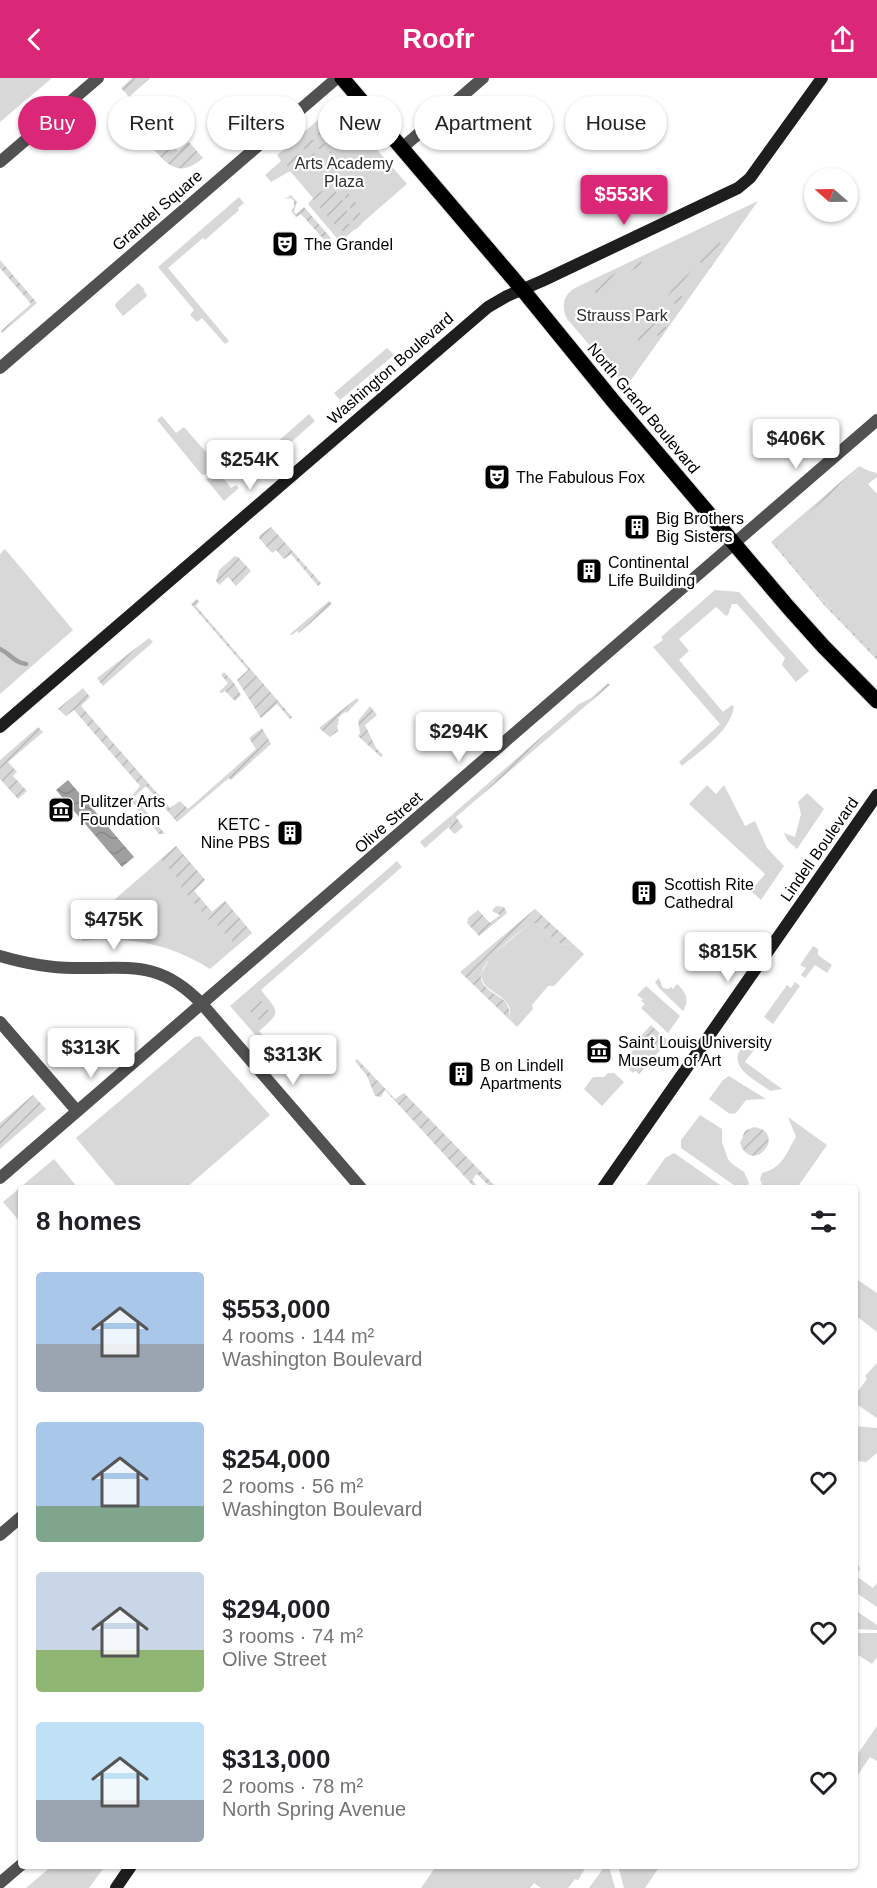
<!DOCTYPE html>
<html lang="en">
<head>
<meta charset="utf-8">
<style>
  :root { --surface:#fff; --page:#f2f2f2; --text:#202124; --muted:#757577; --accent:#db2777 }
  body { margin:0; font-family:Arial,sans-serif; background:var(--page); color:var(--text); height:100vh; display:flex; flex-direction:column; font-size:22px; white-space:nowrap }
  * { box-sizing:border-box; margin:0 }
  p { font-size:20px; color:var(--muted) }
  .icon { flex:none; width:33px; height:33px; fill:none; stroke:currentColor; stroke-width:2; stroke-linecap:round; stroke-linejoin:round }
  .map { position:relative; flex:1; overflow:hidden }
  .panel { position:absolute; left:18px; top:1107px; width:840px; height:684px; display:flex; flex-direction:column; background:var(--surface); border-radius:6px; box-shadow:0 2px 4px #0004 }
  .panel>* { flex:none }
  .guide { position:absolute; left:18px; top:18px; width:842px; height:54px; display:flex; gap:12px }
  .needle { width:39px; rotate:290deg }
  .tools { position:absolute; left:804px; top:90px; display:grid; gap:12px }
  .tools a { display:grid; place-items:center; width:54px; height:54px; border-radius:50%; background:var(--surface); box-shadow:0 2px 4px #0004; font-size:30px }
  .price { position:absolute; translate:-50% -51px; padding:0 14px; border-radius:6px; background:#fff; color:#222; font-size:20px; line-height:39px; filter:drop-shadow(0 2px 3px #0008) }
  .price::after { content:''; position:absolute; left:50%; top:36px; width:18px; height:14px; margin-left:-9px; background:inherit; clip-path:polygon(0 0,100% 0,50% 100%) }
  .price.on { background:var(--accent); color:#fff }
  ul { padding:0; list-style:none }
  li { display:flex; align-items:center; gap:18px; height:150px; padding:0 18px }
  li span { display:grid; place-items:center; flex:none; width:168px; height:120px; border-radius:6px; color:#555 }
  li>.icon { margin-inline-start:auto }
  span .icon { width:72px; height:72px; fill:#fffc; stroke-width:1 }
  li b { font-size:26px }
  h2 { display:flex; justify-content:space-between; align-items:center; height:72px; padding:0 18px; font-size:26px }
  .chip { padding:0 21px; border-radius:27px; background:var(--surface); box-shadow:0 2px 4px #0004; font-size:21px; line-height:54px }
  .chip.on { background:var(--accent); color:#fff }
  header { display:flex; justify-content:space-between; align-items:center; height:78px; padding:0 18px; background:var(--accent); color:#fff; font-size:27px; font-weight:700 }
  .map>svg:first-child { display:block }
  .green { fill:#d8d8d8 }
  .garden { fill:url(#garden-furrows) }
  .water { fill:url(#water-waves) }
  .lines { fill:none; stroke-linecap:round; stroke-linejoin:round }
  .stream { stroke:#9f9f9f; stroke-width:4.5 }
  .primary-casing { stroke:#dbdbdb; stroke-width:17 }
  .minor { stroke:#515151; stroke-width:12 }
  .tertiary { stroke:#515151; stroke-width:12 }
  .secondary { stroke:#1e1e1e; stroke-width:12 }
  .primary { stroke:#000; stroke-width:15 }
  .labels { text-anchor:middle; stroke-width:4.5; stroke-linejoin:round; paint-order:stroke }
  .park-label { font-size:16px; fill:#2f2f2f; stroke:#fff }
  .street-label { font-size:16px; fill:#000; stroke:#fff }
  .poi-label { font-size:16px; fill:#000; stroke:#fff; text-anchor:start }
</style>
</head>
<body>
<header><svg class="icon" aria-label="back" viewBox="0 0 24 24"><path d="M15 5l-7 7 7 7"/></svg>Roofr<svg class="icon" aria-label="share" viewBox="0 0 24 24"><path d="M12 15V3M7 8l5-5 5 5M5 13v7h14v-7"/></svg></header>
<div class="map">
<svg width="877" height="1810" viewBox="0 0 877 1810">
  <defs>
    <pattern id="garden-furrows" width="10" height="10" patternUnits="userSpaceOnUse" patternTransform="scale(1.5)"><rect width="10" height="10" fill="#d8d8d8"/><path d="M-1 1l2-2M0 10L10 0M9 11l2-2" fill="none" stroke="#b8b8b8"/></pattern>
    <pattern id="water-waves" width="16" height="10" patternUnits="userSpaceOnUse" patternTransform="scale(1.5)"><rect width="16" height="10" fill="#9f9f9f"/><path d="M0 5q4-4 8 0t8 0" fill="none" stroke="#878787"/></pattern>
  </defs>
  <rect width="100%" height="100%" fill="#fff"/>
  <g class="green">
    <polygon points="0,0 52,0 0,44"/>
    <polygon points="339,28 407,106 340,164 308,126 313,120 290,93 271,104 265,97 281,83 277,77 331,31"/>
    <polygon points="239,119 244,125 238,130 239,132 205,162 203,160 168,190 229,263 225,266 202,240 197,244 190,237 194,232 158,189"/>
    <path d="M758 123 626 309 567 241C561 229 563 217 575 210Z"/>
    <polygon points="138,205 145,212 143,214 145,214 147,218 123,238 115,228 116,225"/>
    <polygon points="387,270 394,277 340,322 334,315"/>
    <polygon points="309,336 315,343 263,389 257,382"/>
    <polygon points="162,338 176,355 184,349 219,389 212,395 202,397 157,342"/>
    <polygon points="859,388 869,393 877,395 877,399 868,406 877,416 877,580 851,554 772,464 859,392 858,389"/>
    <polygon points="220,396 231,410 236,407 239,410 224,423 206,401 216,399"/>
    <polygon points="5,471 73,552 0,616 0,476"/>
    <path d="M715 512 739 514 809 593 796 604 782 587 785 580 737 526H732L728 537 726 538 716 529 679 561 689 573 679 582 723 634 732 627 734 629C729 655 701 672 682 688L679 684 720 646 653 569 663 562 661 559Z"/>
    <polygon points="707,707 716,716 724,707 745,748 755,743 767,770 784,788 761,822 751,813 765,796 689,726"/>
    <polygon points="807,715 824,731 797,771 787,762 784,755 795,759 801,736 798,724"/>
    <polygon points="453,736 452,746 425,770 420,764"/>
    <path d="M176 768 205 802 194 813 212 834 225 823 252 855 210 891C170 866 129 858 82 863V850Z"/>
    <path d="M397 783 402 789 261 912C278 934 283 933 259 953L275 972 273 977 230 928Z"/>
    <path d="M531 845C545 845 548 858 558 865 563 867 568 866 573 866L584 876 554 908H548L532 927 533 931 517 949 510 942C510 937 511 932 509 928 502 914 482 913 481 896L491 878Z"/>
    <polygon points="813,868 818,871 818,877 832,887 827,895 815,887 805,900 801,897 806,890 800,887"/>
    <path d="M659 900 663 910 668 911 671 909 673 911 677 906C686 914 690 922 683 933L659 910 655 904Z"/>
    <polygon points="795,904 800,908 773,946 764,939 787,907 791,910"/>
    <polygon points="646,908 680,938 668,955 641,930 645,926 641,923 643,921 637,917"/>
    <polygon points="200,958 270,1037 186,1110 118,1110 76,1060 195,959"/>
    <polygon points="641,958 655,970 633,995 622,985 638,967 635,964"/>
    <path d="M747 962 756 969 745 984 782 1011 770 1013C759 1004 731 992 739 974 741 970 745 966 747 962Z"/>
    <polygon points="608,995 614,995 624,1004 602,1028 584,1011 593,999 604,999"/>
    <polygon points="729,998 732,1000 766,1021 746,1022 736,1035 730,1036 709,1021 723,1002"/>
    <polygon points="700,1037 722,1051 722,1064 728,1081 731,1085 744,1094 749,1105 747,1110 738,1110 681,1070 681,1062"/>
    <path d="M788 1039 827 1067 797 1110H763L760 1101 762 1095C784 1089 785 1076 796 1059Z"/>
    <polygon points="674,1075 720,1107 718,1110 644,1110 665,1080"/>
    <polygon points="54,1081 78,1110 21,1110 21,1145 3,1124"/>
    <polygon points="855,1200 877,1215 877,1254 855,1237"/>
    <polygon points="877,1285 877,1340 855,1325 855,1314 858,1313 867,1301 865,1298"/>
    <polygon points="855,1348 877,1350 877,1375 866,1384 858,1383 855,1388"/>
    <polygon points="855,1482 856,1482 860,1491 856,1498 873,1510 877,1505 877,1529 855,1514"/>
    <polygon points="855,1532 877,1547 877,1552 855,1551"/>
    <polygon points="855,1555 877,1555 877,1579 872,1586 855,1575"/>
    <polygon points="877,1648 877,1683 870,1679 857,1698 855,1696 855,1680"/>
    <polygon points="52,1788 105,1788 89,1810 26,1810"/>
    <polygon points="436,1788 586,1788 586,1789 578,1802 575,1801 568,1810 541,1810 534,1805 530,1810 421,1810"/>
    <polygon points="605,1788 609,1788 615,1810 589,1810"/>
    <polygon points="618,1788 660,1788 645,1810 624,1810"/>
  </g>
  <g class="garden">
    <polygon points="132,0 150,0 129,19 121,10"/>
    <path d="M144 33 178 73 189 64 203 80C179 101 167 87 150 67L151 61 154 58C148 51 142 43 144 33Z"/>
    <path d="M318 51 331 54 341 63 339 64 342 71 341 78H338C337 64 325 59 313 55Z"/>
    <path d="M305 62C316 61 328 64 332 75H327L315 69 293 73Z"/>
    <path d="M306 74 316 76 320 80V89L313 97C317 73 304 80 292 90L289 89 286 87 284 80Z"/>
    <path d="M313 108 319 114 333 111C347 123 350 139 349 157L336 148 313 121 315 113Z"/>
    <path d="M347 114C356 124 362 133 362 146L355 152 350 128 344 117Z"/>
    <polygon points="291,117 297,124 294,134 296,136 304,129 331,160 326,164 301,136 296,139 291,133 294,129 294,123 291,120 285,121"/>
    <polygon points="716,162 725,169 710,190 698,183 676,214 687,222 681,231 667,220 679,199 695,180 712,172"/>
    <polygon points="0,182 37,225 2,255 1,253 31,226 0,190"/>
    <path d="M641 183 642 188C628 193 614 200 608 213L603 214 598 217 591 211 586 210Z"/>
    <polygon points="597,229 605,234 604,238 599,239 594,246 591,248 589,244 587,246 576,234 578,232 582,234 591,234"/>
    <polygon points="652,240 667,250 661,260 650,252 641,265 638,262 638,259"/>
    <polygon points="858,389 860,391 774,465 826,526 877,578 877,582 824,527 771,464"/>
    <polygon points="271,449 321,505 318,508 291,476 284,481 276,472 272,475 259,460 260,457"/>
    <polygon points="235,478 238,479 251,493 236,508 228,499 219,507 216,503 219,492"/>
    <polygon points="197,521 199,524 196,528 292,639 290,641 277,626 261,640 237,602 248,592 191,526"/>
    <polygon points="329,523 332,526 299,555 297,553 292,557 290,556"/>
    <polygon points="149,560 153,564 103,608 97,600"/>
    <polygon points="224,594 234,605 241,617 235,623 225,613 222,615 219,614 228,605 221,597"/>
    <polygon points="608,605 610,607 456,739 463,749 456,755 454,756 449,750 452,746 453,736 579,626 591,620"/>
    <polygon points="83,610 90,619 81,628 170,730 180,723 188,731 256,671 249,660 262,650 271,666 231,702 229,700 177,744 146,708 134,719 165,756 159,756 129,721 140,708 74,632 66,638 58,631"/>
    <polygon points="357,620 359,622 347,635 345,634 338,640 339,642 338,644 339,646 337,647 338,653 330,659 319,650"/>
    <polygon points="370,628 377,637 365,647 376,670 383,677 381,679 358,658 360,655 358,643"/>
    <polygon points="38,649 43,654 8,684 17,694 13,698 27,713 18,721 0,701 0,682"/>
    <polygon points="176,768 205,802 194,813 212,834 225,823 252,855 237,868 217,847 211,844 181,810 182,805 161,781"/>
    <polygon points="496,828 504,829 507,835 479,858 467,845 468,840 478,832 490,845 500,837 492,833"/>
    <path d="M535 831 573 866C568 866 563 867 558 865 548 858 545 845 531 845 519 855 468 889 484 907 498 923 510 916 510 942L460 894Z"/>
    <polygon points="259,921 267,928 269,935 260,943 247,930"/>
    <polygon points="651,947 668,963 639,996 635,992 655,970 641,958"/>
    <polygon points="357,981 395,1021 404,1015 497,1110 491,1110 477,1096 472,1102 479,1110 475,1110 385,1012 381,1019 375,1018 367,998 355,983"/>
    <polygon points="33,1017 46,1031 0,1071 0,1045"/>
    <path d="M754 1049C789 1055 752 1099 740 1065L745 1053Z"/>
  </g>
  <polygon class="water" points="68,702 134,779 122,789 56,712"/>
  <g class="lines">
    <path class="stream" d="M0 571C10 575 14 585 26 586"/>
    <g class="primary-casing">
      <polyline id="primary" points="342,0 522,211 614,324 788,529 823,568 877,623"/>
    </g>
    <g class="minor">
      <polyline points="402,70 483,0"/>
      <polyline points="0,290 337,0"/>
      <polyline points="0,944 77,1033"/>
      <polyline points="0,1100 877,342"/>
      <polyline points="0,1457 21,1439"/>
      <polyline points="0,1805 21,1787"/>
    </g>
    <g class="tertiary">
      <polyline points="0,84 98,0"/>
      <path d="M0 878C24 885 48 890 73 890 129 891 159 881 202 926L361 1110"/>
    </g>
    <g class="secondary">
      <polyline points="0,649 488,229 507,218 542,203 738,110 750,100 822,0"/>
      <polyline points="603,1110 877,717"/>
      <polyline points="116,1810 131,1788"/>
    </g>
    <use href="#primary" class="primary"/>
  </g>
  <defs>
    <g id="theatre-square" transform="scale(1.35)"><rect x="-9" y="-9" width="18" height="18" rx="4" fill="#000" stroke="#fff"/><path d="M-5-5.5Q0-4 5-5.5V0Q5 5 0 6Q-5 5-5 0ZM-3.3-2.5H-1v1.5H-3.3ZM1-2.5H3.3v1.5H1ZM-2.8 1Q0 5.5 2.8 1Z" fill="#fff"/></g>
    <g id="building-square" transform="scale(1.35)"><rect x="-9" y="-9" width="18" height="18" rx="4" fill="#000" stroke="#fff"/><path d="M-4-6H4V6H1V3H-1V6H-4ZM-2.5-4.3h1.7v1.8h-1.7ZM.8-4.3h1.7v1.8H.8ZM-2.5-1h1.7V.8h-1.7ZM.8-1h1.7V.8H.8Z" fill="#fff"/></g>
    <g id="museum-square" transform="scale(1.35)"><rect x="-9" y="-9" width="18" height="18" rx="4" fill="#000" stroke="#fff"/><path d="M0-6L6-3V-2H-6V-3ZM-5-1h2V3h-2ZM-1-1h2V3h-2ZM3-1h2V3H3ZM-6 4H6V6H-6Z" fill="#fff"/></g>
  </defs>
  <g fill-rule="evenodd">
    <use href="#theatre-square" x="285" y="166"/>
    <use href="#theatre-square" x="497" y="399"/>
    <use href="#building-square" x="637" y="449"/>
    <use href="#building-square" x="589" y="493"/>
    <use href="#museum-square" x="61" y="732"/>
    <use href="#building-square" x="290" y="755"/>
    <use href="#building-square" x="644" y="815"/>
    <use href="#museum-square" x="599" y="973"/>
    <use href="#building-square" x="461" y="996"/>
  </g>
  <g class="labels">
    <g class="park-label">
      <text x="344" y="91">Arts Academy<tspan x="344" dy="18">Plaza</tspan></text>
      <text x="622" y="243">Strauss Park</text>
    </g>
    <g class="street-label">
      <text transform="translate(157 132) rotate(-41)" y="6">Grandel Square</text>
      <text transform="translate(390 290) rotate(-41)" y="6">Washington Boulevard</text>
      <text transform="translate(644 330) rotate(50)" y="6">North Grand Boulevard</text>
      <text transform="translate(388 744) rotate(-41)" y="6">Olive Street</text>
      <text transform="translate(819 771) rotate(-55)" y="6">Lindell Boulevard</text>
    </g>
    <g class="poi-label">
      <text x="304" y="172">The Grandel</text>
      <text x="516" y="405">The Fabulous Fox</text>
      <text x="656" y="446">Big Brothers<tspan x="656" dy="18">Big Sisters</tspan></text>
      <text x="608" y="490">Continental<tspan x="608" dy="18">Life Building</tspan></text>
      <text x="80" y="729">Pulitzer Arts<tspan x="80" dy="18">Foundation</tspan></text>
      <text x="270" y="752" text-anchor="end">KETC -<tspan x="270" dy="18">Nine PBS</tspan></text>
      <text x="664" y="812">Scottish Rite<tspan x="664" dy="18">Cathedral</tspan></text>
      <text x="618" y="970">Saint Louis University<tspan x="618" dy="18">Museum of Art</tspan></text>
      <text x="480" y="993">B on Lindell<tspan x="480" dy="18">Apartments</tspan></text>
    </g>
  </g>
</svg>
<div class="tools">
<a><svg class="needle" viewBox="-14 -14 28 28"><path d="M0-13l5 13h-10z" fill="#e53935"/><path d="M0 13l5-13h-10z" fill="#757577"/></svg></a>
</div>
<b class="price on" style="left:624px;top:148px">$553K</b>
<b class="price" style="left:796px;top:392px">$406K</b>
<b class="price" style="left:250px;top:413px">$254K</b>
<b class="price" style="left:459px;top:685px">$294K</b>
<b class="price" style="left:114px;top:873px">$475K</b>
<b class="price" style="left:728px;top:905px">$815K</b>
<b class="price" style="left:91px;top:1001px">$313K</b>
<b class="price" style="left:293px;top:1008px">$313K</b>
<div class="guide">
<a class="chip on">Buy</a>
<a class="chip">Rent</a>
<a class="chip">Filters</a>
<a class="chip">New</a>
<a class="chip">Apartment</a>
<a class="chip">House</a>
</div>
<section class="panel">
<h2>8 homes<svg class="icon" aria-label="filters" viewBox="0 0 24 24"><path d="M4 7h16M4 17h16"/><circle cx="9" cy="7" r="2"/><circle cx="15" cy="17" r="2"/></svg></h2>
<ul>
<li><span style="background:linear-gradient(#a9c7e8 60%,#9aa5b1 0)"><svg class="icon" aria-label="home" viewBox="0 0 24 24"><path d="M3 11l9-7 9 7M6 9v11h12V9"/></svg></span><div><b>$553,000</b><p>4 rooms · 144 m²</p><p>Washington Boulevard</p></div><svg class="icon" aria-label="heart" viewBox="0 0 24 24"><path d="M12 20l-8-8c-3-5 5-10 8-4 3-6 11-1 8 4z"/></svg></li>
<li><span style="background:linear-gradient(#a9c7e8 70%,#7fa58c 0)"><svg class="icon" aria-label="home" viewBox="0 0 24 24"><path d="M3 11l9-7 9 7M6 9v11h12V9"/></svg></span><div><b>$254,000</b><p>2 rooms · 56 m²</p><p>Washington Boulevard</p></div><svg class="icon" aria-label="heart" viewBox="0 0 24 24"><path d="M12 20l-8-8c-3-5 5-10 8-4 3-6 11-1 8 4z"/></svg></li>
<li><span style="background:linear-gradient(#c9d6e8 65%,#8fb573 0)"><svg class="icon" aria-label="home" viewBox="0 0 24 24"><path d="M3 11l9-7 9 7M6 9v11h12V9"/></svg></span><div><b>$294,000</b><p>3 rooms · 74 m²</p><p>Olive Street</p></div><svg class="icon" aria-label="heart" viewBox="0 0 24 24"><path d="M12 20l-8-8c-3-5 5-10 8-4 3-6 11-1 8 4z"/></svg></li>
<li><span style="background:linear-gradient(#bfe0f5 65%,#9aa5b1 0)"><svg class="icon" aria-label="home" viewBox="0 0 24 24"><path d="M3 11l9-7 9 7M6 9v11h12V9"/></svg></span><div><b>$313,000</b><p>2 rooms · 78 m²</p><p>North Spring Avenue</p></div><svg class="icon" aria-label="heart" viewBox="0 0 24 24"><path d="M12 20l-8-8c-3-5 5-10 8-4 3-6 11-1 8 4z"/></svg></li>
</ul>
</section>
</div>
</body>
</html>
